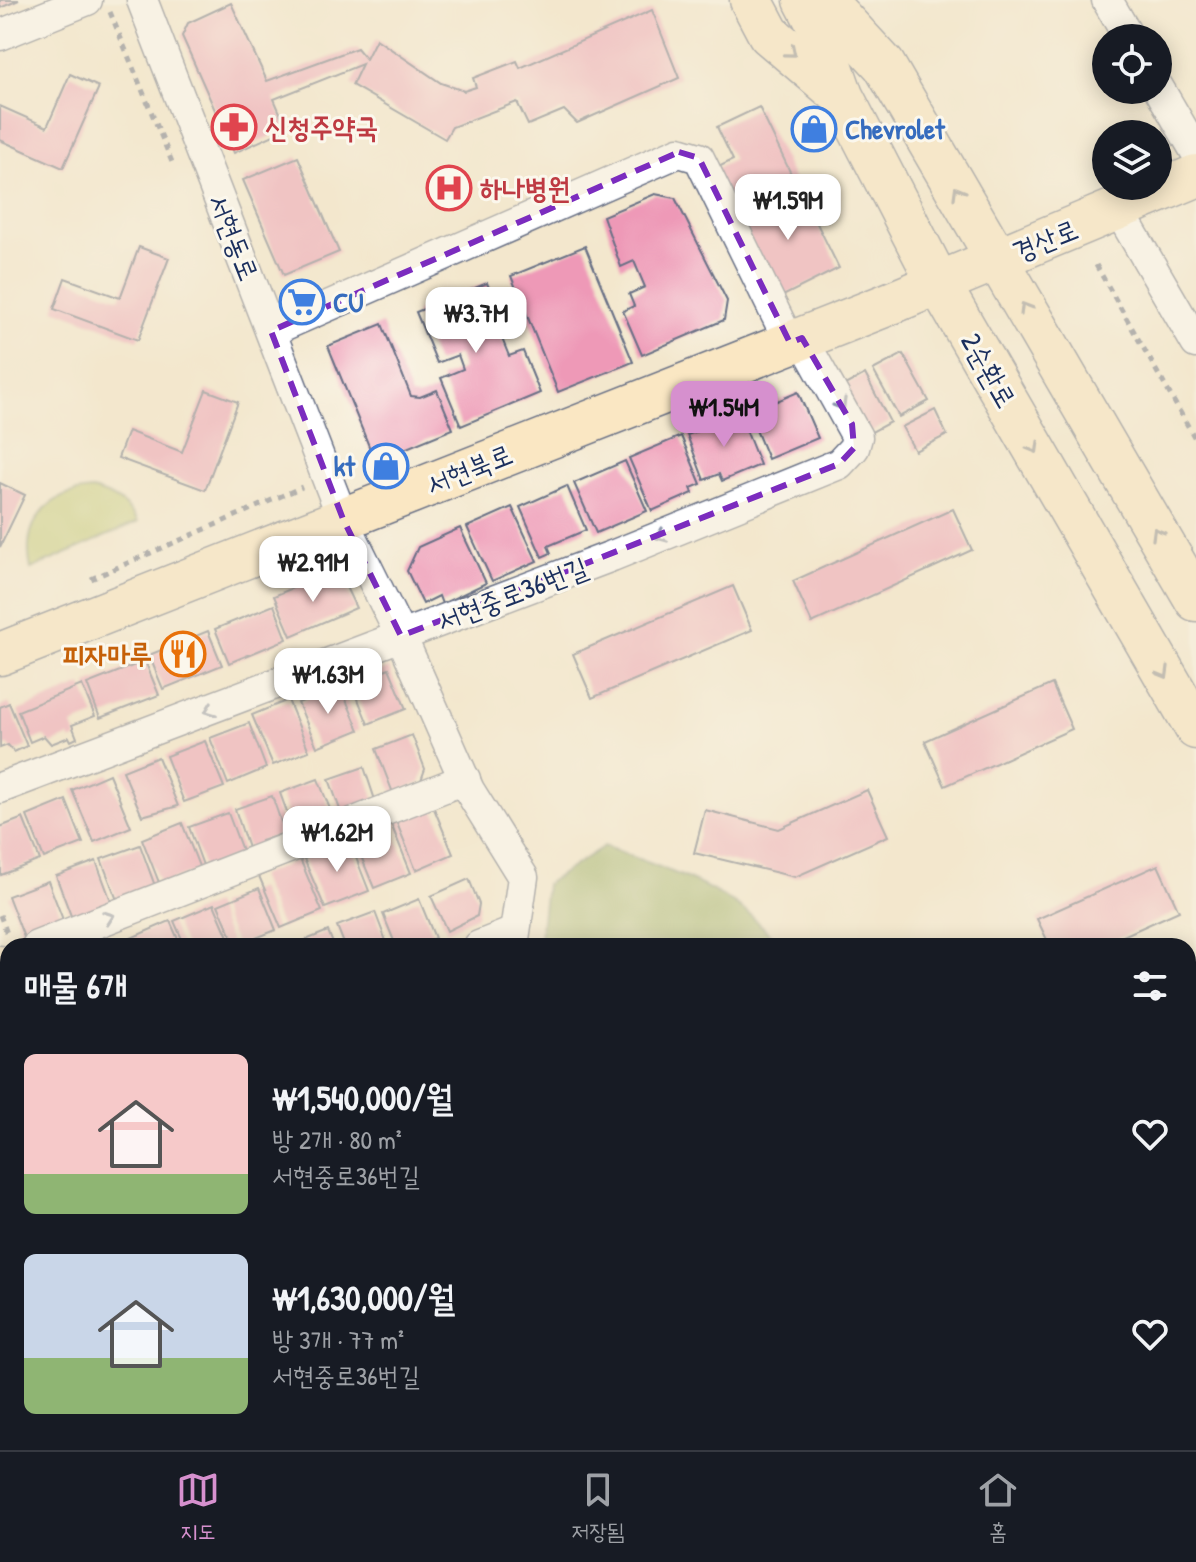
<!DOCTYPE html>
<html lang="ko">
<head>
<meta charset="utf-8">
<style>
  :root { --surface:#171b24; --page:#20242c; --text:#f1f3f6; --muted:#9ea1a6; --line:#363941; --accent:#d690ce }
  body { margin:0; font-family:"Patrick Hand","Poor Story",sans-serif; background:var(--page); color:var(--text); height:100vh; display:flex; flex-direction:column; font-size:30px; white-space:nowrap }
  * { box-sizing:border-box; margin:0 }
  p { font-size:26px; color:var(--muted) }
  .icon { flex:none; width:44px; height:44px; fill:none; stroke:currentColor; stroke-width:2; stroke-linecap:round; stroke-linejoin:round }
  .map { position:relative; flex:1; overflow:hidden }
  .side { position:absolute; left:0px; top:938px; width:1196px; height:512px; display:flex; flex-direction:column; background:var(--surface); border-radius:24px 24px 0 0; box-shadow:0 4px 20px #0003 }
  .side>* { flex:none }
  .controls { position:absolute; left:1092px; top:24px; display:grid; gap:16px }
  .controls a { display:grid; place-items:center; width:80px; height:80px; border-radius:50%; background:var(--surface); box-shadow:0 4px 20px #0003; font-size:40px }
  .price { position:absolute; translate:-50% -68px; padding:0 18px; border-radius:16px; background:#fff; color:#222; font-size:26px; line-height:52px; filter:drop-shadow(0 2px 4px #0008) }
  .price::after { content:''; position:absolute; left:50%; top:48px; width:24px; height:18px; margin-left:-12px; background:inherit; clip-path:polygon(0 0,100% 0,50% 100%) }
  .price.selected { background:var(--accent); color:#111 }
  ul { padding:0; list-style:none }
  li { display:flex; align-items:center; gap:24px; height:200px; padding:0 24px }
  li span { display:grid; place-items:center; flex:none; width:224px; height:160px; border-radius:12px; color:#555 }
  li>.icon { margin-inline-start:auto }
  span .icon { width:96px; height:96px; fill:#fffc; stroke-width:1 }
  li b { font-size:34px }
  h2 { display:flex; justify-content:space-between; align-items:center; height:96px; padding:0 24px; font-size:34px }
  .menu { display:flex; justify-content:space-around; align-items:center; height:112px; border-top:2px solid var(--line); background:var(--surface); font-size:22px; color:var(--muted) }
  .menu a { display:grid; justify-items:center; gap:4px }
  .menu .selected { color:var(--accent) }
  .map>svg:first-child { display:block }
  .green { fill:#b6c364; stroke:#687961; stroke-width:2 }
  .forest { fill:#90a95a; stroke:#566c5c; stroke-width:2 }
  .building { fill:#ee99b7 }
  .lines { fill:none; stroke-linecap:round; stroke-linejoin:round }
  .street-casing { stroke:#676f85; stroke-width:33 }
  .secondary-casing { stroke:#676f85; stroke-width:45 }
  .path { stroke:#676f85; stroke-width:5; stroke-dasharray:6 6; stroke-linecap:butt }
  .street { stroke:#fff; stroke-width:30 }
  .secondary { stroke:#fae7c3; stroke-width:42 }
  .oneway { stroke:#8a8b90 }
  .oneway2 { stroke:#8d97ae }
  .marked { fill:none; stroke:#7b2cbf; stroke-width:6; stroke-dasharray:16 10; stroke-linejoin:round }
  .labels { text-anchor:middle; stroke-width:6; stroke-linejoin:round; paint-order:stroke }
  .health-label { font-size:28px; font-weight:bold; fill:#be3a42; stroke:#fbf7ec; text-anchor:start }
  .shop-label { font-size:28px; font-weight:bold; fill:#366cbe; stroke:#fbf7ec; text-anchor:start }
  .street-label { font-size:28px; fill:#1b2f5e; stroke:#fbf7ec }
  .food-label { font-size:28px; font-weight:bold; fill:#c56008; stroke:#fbf7ec; text-anchor:end }
</style>
</head>
<body>
<div class="map">
<svg width="1196" height="1450" viewBox="0 0 1196 1450">
  <rect width="100%" height="100%" fill="#fbf7ec"/>
  <filter id="ink" filterUnits="userSpaceOnUse"><feTurbulence type="fractalNoise" baseFrequency=".0125" numOctaves="2"/><feDisplacementMap in="SourceGraphic" scale="16" xChannelSelector="R" yChannelSelector="G"/><feConvolveMatrix kernelMatrix="1 2 1 2 8 2 1 2 1" color-interpolation-filters="sRGB"/></filter>
  <filter id="wash" filterUnits="userSpaceOnUse"><feTurbulence type="fractalNoise" baseFrequency=".006" numOctaves="4" result="noise"/><feDisplacementMap in="SourceGraphic" scale="32" xChannelSelector="R" yChannelSelector="G"/><feGaussianBlur stdDeviation="1.8" result="paint"/><feColorMatrix in="noise" values="0 0 0 0 0 0 0 0 0 0 0 0 0 0 0 0 0 1.4 0 .05"/><feComposite in="paint" operator="in"/></filter>
  <g filter="url(#wash)">
    <rect width="100%" height="100%" fill="#f3e7cd"/>
    <path class="green" d="M92 490C114 496 126 503 138 522L31 569C21 523 47 493 92 490Z"/>
    <g class="forest">
      <path d="M604 846C664 869 741 891 779 946H539L546 884Z"/>
      <polygon points="740,1442 991,1442 996,1450 748,1450"/>
    </g>
    <g id="blocks">
      <g class="building">
        <polygon points="0,0 19,0 0,8"/>
        <polygon points="231,3 267,81 357,48 366,59 376,39 441,83 464,91 476,87 473,78 517,61 520,68 652,10 679,78 577,123 564,110 528,125 517,102 452,127 445,139 352,85 362,64 274,99 287,129 234,153 182,36 188,23"/>
        <polygon points="70,74 99,87 63,168 0,140 0,106 47,127"/>
        <polygon points="759,107 794,180 733,209 714,169 733,160 717,127"/>
        <polygon points="298,157 339,252 284,275 243,180"/>
        <polygon points="798,185 839,268 779,298 738,215"/>
        <polygon points="655,194 675,198 727,301 724,320 642,355 623,311 634,306 629,294 645,287 634,261 621,267 603,216"/>
        <polygon points="585,246 633,362 558,392 511,276"/>
        <polygon points="139,247 169,258 138,340 54,309 65,278 120,298"/>
        <polygon points="487,283 500,313 495,321 509,356 523,351 540,393 461,426 441,378 463,369 458,355 437,363 416,312"/>
        <polygon points="382,324 411,396 420,397 437,390 453,429 375,461 328,346"/>
        <polygon points="903,354 929,401 899,417 873,370"/>
        <polygon points="865,374 890,422 868,434 843,386"/>
        <polygon points="206,390 238,402 205,490 118,458 128,431 182,452"/>
        <polygon points="798,392 818,438 768,459 749,413"/>
        <polygon points="935,410 947,435 915,451 902,427"/>
        <polygon points="740,415 760,465 722,481 719,474 704,480 687,435"/>
        <polygon points="681,436 701,484 691,488 693,493 652,511 629,458"/>
        <polygon points="625,461 647,511 596,533 574,483"/>
        <polygon points="0,483 25,495 0,547"/>
        <polygon points="567,486 586,530 548,546 551,553 542,557 520,507"/>
        <polygon points="512,507 537,561 492,581 467,527"/>
        <polygon points="953,509 972,550 812,623 793,581"/>
        <polygon points="460,528 486,583 442,604 439,596 423,604 407,571 418,547"/>
        <polygon points="323,575 346,587 356,608 291,636 274,596"/>
        <polygon points="733,586 752,630 592,698 573,654"/>
        <polygon points="274,605 287,639 229,663 215,629"/>
        <polygon points="208,631 222,665 163,689 149,655"/>
        <polygon points="145,661 159,695 100,718 87,684"/>
        <polygon points="389,668 406,709 368,724 354,689 359,687 357,681"/>
        <polygon points="1052,684 1072,729 945,786 925,741"/>
        <polygon points="82,685 95,716 72,725 77,738 71,741 69,737 51,744 44,736 30,742 18,711"/>
        <polygon points="340,686 359,730 317,747 298,703"/>
        <polygon points="288,700 309,751 273,765 252,715"/>
        <polygon points="9,703 27,746 14,752 8,745 0,748 0,707"/>
        <polygon points="249,723 266,768 228,784 210,738"/>
        <polygon points="412,735 425,769 420,783 393,793 376,749"/>
        <polygon points="205,741 224,787 184,802 166,756"/>
        <polygon points="158,757 178,806 142,816 123,771"/>
        <polygon points="364,767 376,803 342,815 329,779"/>
        <polygon points="109,774 131,827 94,842 72,790"/>
        <polygon points="318,779 334,819 295,834 280,793"/>
        <polygon points="867,790 888,836 795,877 694,853 705,810 779,829"/>
        <polygon points="272,796 285,833 261,841 263,847 249,851 235,809"/>
        <polygon points="66,800 83,843 44,858 27,816"/>
        <polygon points="433,806 453,854 416,870 396,821"/>
        <polygon points="228,813 243,853 204,868 189,827"/>
        <polygon points="23,818 40,860 1,875 0,827"/>
        <polygon points="182,823 200,869 160,885 142,839"/>
        <polygon points="391,824 411,873 374,888 354,839"/>
        <polygon points="349,840 369,891 325,908 304,859"/>
        <polygon points="140,845 155,886 117,900 101,859"/>
        <polygon points="300,859 322,911 281,928 259,876"/>
        <polygon points="96,861 111,901 73,921 56,876"/>
        <polygon points="1158,865 1179,911 1101,946 1050,946 1037,919"/>
        <polygon points="469,879 479,904 477,916 447,931 431,896"/>
        <polygon points="48,881 65,925 25,940 8,896"/>
        <polygon points="259,888 276,930 236,946 218,905"/>
        <polygon points="419,899 435,938 416,946 396,946 383,914"/>
        <polygon points="214,904 232,946 185,946 174,921"/>
        <polygon points="375,912 388,946 345,946 337,926"/>
        <polygon points="170,921 181,946 134,946 131,938"/>
        <polygon points="328,931 334,946 291,946"/>
        <polygon points="1196,1127 1196,1176 1188,1179 1188,1130"/>
        <polygon points="0,1167 8,1183 8,1214 0,1218"/>
        <polygon points="8,1232 8,1290 0,1273 0,1235"/>
        <polygon points="6,1338 8,1394 0,1399 0,1341"/>
        <polygon points="1188,1357 1196,1375 1196,1404 1188,1407"/>
        <polygon points="0,1432 12,1450 0,1450"/>
        <polygon points="19,1442 45,1442 32,1450 24,1450"/>
        <polygon points="231,1442 273,1442 277,1450 234,1450"/>
        <polygon points="284,1442 326,1442 306,1450 287,1450"/>
        <polygon points="423,1442 621,1442 602,1450 426,1450"/>
        <polygon points="1040,1442 1105,1442 1086,1450 1044,1450"/>
      </g>
    </g>
  </g>
  <g filter="url(#ink)">
    <use href="#blocks" fill-opacity="0" stroke="#676f85" stroke-width="2"/>
    <g class="lines">
      <g class="street-casing">
        <g id="street">
          <polyline points="142,0 343,519 401,636 469,790 523,877 513,946"/>
          <polyline points="1107,0 1129,38"/>
          <polyline points="0,35 87,0"/>
          <polyline points="1158,87 1196,152"/>
          <polyline points="1118,209 1196,343"/>
          <polyline points="271,331 679,152 699,158 790,343"/>
          <polyline points="0,788 612,556 839,464 854,448 857,437 802,338"/>
          <polyline points="37,946 465,779"/>
          <polyline points="479,946 514,932"/>
          <polyline points="0,1136 8,1133"/>
          <polyline points="0,1315 8,1312"/>
          <polyline points="94,1450 111,1442"/>
        </g>
      </g>
      <g class="secondary-casing">
        <g id="secondary">
          <polyline points="751,0 769,34 841,95"/>
          <polyline points="805,0 816,21 842,96 939,284 1196,728"/>
          <polyline points="828,0 834,11 884,65 1196,600"/>
          <polyline points="0,654 884,306 1196,176"/>
          <polyline points="0,967 8,986"/>
          <polyline points="193,1442 196,1450"/>
        </g>
      </g>
      <g class="path">
        <polyline points="110,12 172,162"/>
        <polyline points="1096,265 1196,440"/>
        <polyline points="91,579 302,487"/>
        <polyline points="0,915 8,936"/>
        <polyline points="825,1442 825,1450"/>
        <polyline points="344,1450 362,1442"/>
      </g>
      <use href="#street" class="street"/>
      <use href="#secondary" class="secondary"/>
    </g>
    <defs><path id="oneway-chevron" d="M-2-3.5L2.5 0L-2 3.5" fill="none" stroke-width="1.6" stroke-linecap="round" stroke-linejoin="round" transform="scale(2)"/></defs>
    <g class="oneway">
      <use href="#oneway-chevron" transform="translate(791 52) rotate(40)"/>
      <use href="#oneway-chevron" transform="translate(958 192) rotate(-120)"/>
      <use href="#oneway-chevron" transform="translate(1025 308) rotate(-121)"/>
      <use href="#oneway-chevron" transform="translate(1034 448) rotate(60)"/>
      <use href="#oneway-chevron" transform="translate(1157 533) rotate(-120)"/>
      <use href="#oneway-chevron" transform="translate(1164 673) rotate(60)"/>
    </g>
    <g class="oneway2">
      <use href="#oneway-chevron" transform="translate(841 405) rotate(60)"/>
      <use href="#oneway-chevron" transform="translate(661 536) rotate(158)"/>
      <use href="#oneway-chevron" transform="translate(210 710) rotate(159)"/>
      <use href="#oneway-chevron" transform="translate(109 917) rotate(-20)"/>
    </g>
  </g>
  <path d="M0 0H1196V1450H0ZM679 152 699 158 790 343 802 338 852 424 854 448 839 464 401 636 343 519 271 331Z" fill="#f3e7cd" fill-opacity=".55" fill-rule="evenodd"/>
  <path class="marked" d="M679 152 699 158 790 343 802 338 852 424 854 448 839 464 401 636 343 519 271 331Z"/>
  <defs>
    <g id="pharmacy-ring" transform="scale(2.3)"><circle r="9.5" fill="#fbf7ec" stroke="#e0444e" stroke-width="1.5"/><path d="M-2-6h4v4h4v4h-4v4h-4v-4h-4v-4h4Z" fill="#e0444e"/></g>
    <g id="shop-ring" transform="scale(2.3)"><circle r="9.5" fill="#fbf7ec" stroke="#3f7fe0" stroke-width="1.5"/><path d="M-5-2.5h2.3a2.7 3.5 0 0 1 5.4 0H5L5.5 6h-11ZM-1.5-2.5h3a1.5 2.3 0 0 0-3 0Z" fill="#3f7fe0"/></g>
    <g id="hospital-ring" transform="scale(2.3)"><circle r="9.5" fill="#fbf7ec" stroke="#e0444e" stroke-width="1.5"/><path d="M-5-5h3v3.5h4V-5h3V5h-3V1.5h-4V5h-3Z" fill="#e0444e"/></g>
    <g id="supermarket-ring" transform="scale(2.3)"><circle r="9.5" fill="#fbf7ec" stroke="#3f7fe0" stroke-width="1.5"/><path d="M-6-5.5h2.5l.6 2H6L4.5 2H-2.5L-4.4-4H-6ZM-1.5 3.2a1.3 1.3 0 1 0 .1 0ZM3 3.2a1.3 1.3 0 1 0 .1 0Z" fill="#3f7fe0"/></g>
    <g id="restaurant-ring" transform="scale(2.3)"><circle r="9.5" fill="#fbf7ec" stroke="#e8710a" stroke-width="1.5"/><path d="M-5-6h1v4h1v-4h1v4h1v-4h1v5L-1.5 .5V6h-2V.5L-5-1ZM5-6V6H3V1.5H1.5Q1.5-4 5-6Z" fill="#e8710a"/></g>
  </defs>
  <g fill-rule="evenodd">
    <use href="#pharmacy-ring" x="234" y="127"/>
    <use href="#shop-ring" x="814" y="129"/>
    <use href="#hospital-ring" x="449" y="188"/>
    <use href="#supermarket-ring" x="302" y="302"/>
    <use href="#shop-ring" x="386" y="466"/>
    <use href="#restaurant-ring" x="183" y="654"/>
  </g>
  <g class="labels">
    <g class="health-label">
      <text x="265" y="137">신청주약국</text>
      <text x="480" y="198">하나병원</text>
    </g>
    <g class="shop-label">
      <text x="845" y="139">Chevrolet</text>
      <text x="333" y="312">CU</text>
      <text x="355" y="476" text-anchor="end">kt</text>
    </g>
    <g class="street-label">
      <text transform="translate(234 237) rotate(68)" y="10">서현동로</text>
      <text transform="translate(1045 240) rotate(-22)" y="10">경산로</text>
      <text transform="translate(989 370) rotate(60)" y="10">2순환로</text>
      <text transform="translate(469 469) rotate(-22)" y="10">서현북로</text>
      <text transform="translate(512 594) rotate(-21)" y="10">서현중로36번길</text>
    </g>
    <g class="food-label">
      <text x="152" y="664">피자마루</text>
    </g>
  </g>
</svg>
<div class="controls">
<a><svg class="icon" aria-label="locate" viewBox="0 0 24 24"><circle cx="12" cy="12" r="6"/><path d="M12 2v4M12 18v4M2 12h4M18 12h4"/></svg></a>
<a><svg class="icon" aria-label="layers" viewBox="0 0 24 24"><path d="M12 4l9 5-9 5-9-5zM3 14l9 5 9-5"/></svg></a>
</div>
<b class="price" style="left:788px;top:242px">₩1.59M</b>
<b class="price" style="left:476px;top:355px">₩3.7M</b>
<b class="price selected" style="left:724px;top:449px">₩1.54M</b>
<b class="price" style="left:313px;top:604px">₩2.91M</b>
<b class="price" style="left:328px;top:716px">₩1.63M</b>
<b class="price" style="left:337px;top:874px">₩1.62M</b>
<section class="side">
<h2>매물 6개<svg class="icon" aria-label="filters" viewBox="0 0 24 24"><path d="M4 7h16M4 17h16"/><circle cx="9" cy="7" r="2"/><circle cx="15" cy="17" r="2"/></svg></h2>
<ul>
<li><span style="background:linear-gradient(#f6c9c9 75%,#8fb573 0)"><svg class="icon" aria-label="home" viewBox="0 0 24 24"><path d="M3 11l9-7 9 7M6 9v11h12V9"/></svg></span><div><b>₩1,540,000/월</b><p>방 2개 · 80 m²</p><p>서현중로36번길</p></div><svg class="icon" aria-label="heart" viewBox="0 0 24 24"><path d="M12 20l-8-8c-3-5 5-10 8-4 3-6 11-1 8 4z"/></svg></li>
<li><span style="background:linear-gradient(#c9d6e8 65%,#8fb573 0)"><svg class="icon" aria-label="home" viewBox="0 0 24 24"><path d="M3 11l9-7 9 7M6 9v11h12V9"/></svg></span><div><b>₩1,630,000/월</b><p>방 3개 · 77 m²</p><p>서현중로36번길</p></div><svg class="icon" aria-label="heart" viewBox="0 0 24 24"><path d="M12 20l-8-8c-3-5 5-10 8-4 3-6 11-1 8 4z"/></svg></li>
</ul>
</section>
</div>
<nav class="menu">
<a class="selected"><svg class="icon" aria-label="map" viewBox="0 0 24 24"><path d="M3 6l6-2 6 2 6-2v14l-6 2-6-2-6 2zM9 4v14M15 6v14"/></svg>지도</a>
<a><svg class="icon" aria-label="saved" viewBox="0 0 24 24"><path d="M7 4h10v16l-5-4-5 4z"/></svg>저장됨</a>
<a><svg class="icon" aria-label="home" viewBox="0 0 24 24"><path d="M3 11l9-7 9 7M6 9v11h12V9"/></svg>홈</a>
</nav>
</body>
</html>
